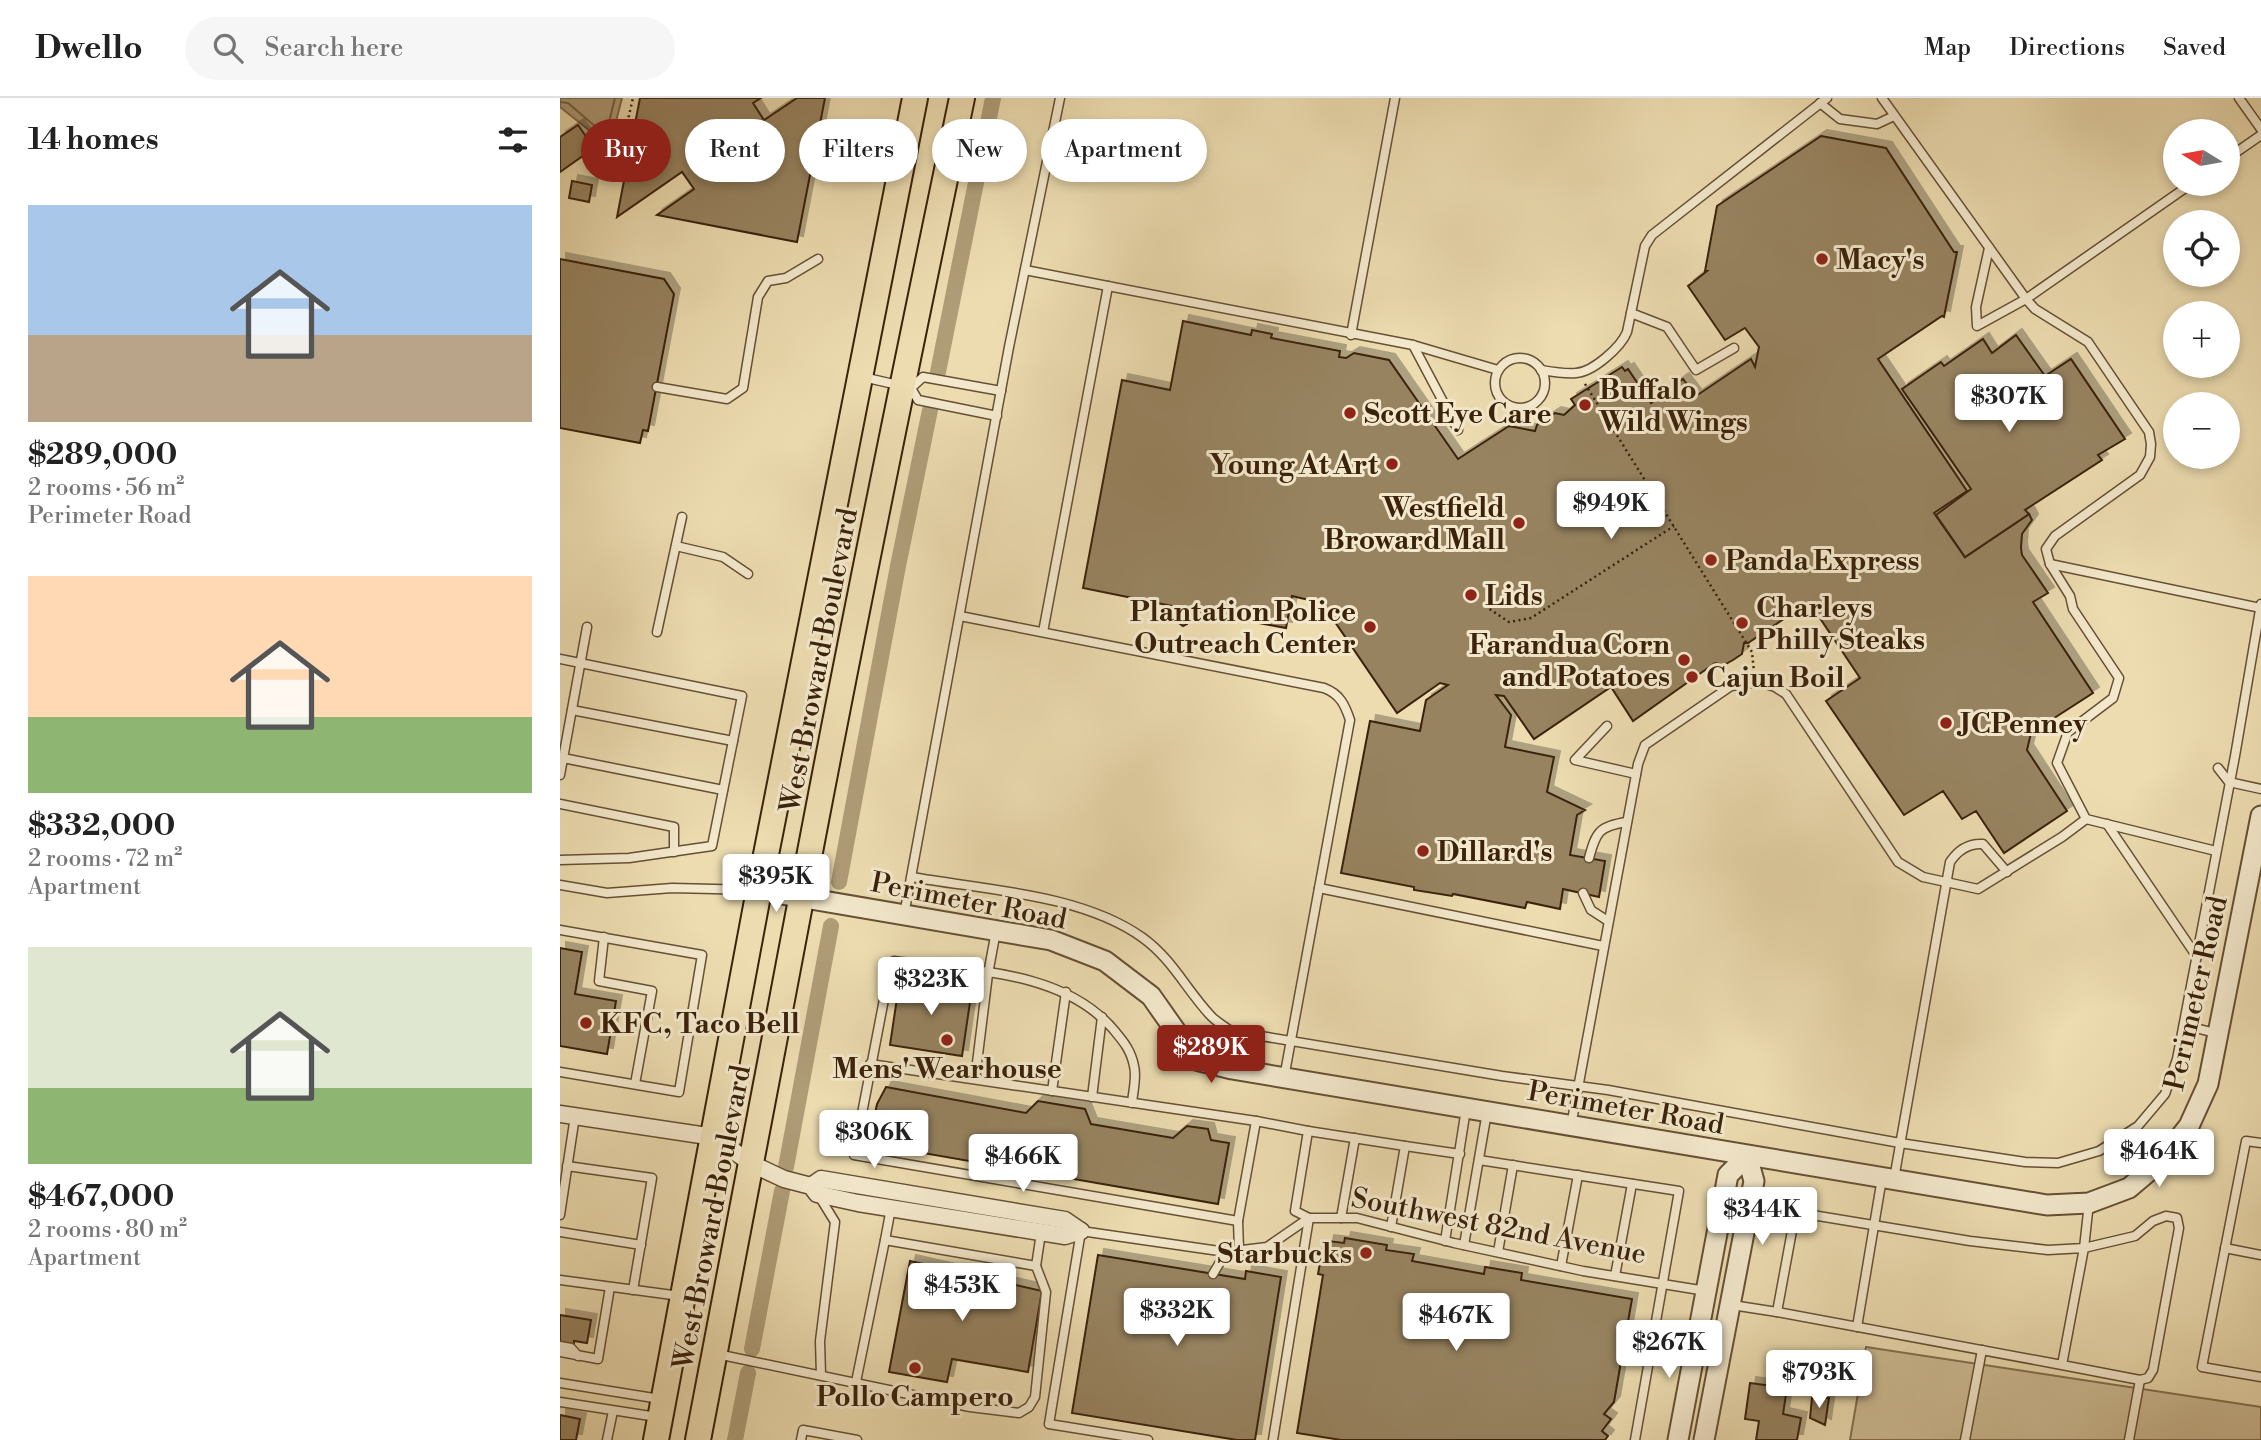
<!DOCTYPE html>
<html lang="en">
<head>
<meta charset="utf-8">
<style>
  :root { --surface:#fff; --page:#f6f6f6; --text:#222; --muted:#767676; --line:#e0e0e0; --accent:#8f2418 }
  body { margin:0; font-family:"Libre Bodoni",serif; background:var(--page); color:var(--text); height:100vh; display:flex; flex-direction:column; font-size:26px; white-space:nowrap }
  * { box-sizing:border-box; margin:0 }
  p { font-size:23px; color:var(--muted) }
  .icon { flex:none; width:38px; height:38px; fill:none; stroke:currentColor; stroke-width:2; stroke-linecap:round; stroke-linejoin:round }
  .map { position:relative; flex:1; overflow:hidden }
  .drawer { display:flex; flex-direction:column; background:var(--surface); width:560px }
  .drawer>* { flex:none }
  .guide { position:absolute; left:21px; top:21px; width:665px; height:63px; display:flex; gap:14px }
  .needle { width:46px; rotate:281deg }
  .controls { position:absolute; left:1603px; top:21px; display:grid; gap:14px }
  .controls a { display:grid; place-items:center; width:77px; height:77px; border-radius:50%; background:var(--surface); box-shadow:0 4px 10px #0003; font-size:35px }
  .price { position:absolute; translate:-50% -60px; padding:0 16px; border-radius:7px; background:#fff; color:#222; font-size:23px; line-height:46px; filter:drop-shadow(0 2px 4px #0008) }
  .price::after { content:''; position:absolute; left:50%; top:42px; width:21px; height:16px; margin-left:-10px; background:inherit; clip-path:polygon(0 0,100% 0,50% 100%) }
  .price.selected { background:var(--accent); color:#fff }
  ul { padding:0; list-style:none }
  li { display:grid; align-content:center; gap:14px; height:371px; padding:0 28px }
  li span { display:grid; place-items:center; height:217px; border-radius:0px; color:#555 }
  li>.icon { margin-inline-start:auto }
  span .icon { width:126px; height:126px; fill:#fffc; stroke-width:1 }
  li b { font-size:30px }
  h2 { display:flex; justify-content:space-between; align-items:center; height:84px; padding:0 28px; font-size:30px }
  .chip { padding:0 24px; border-radius:32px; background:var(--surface); box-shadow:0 4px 10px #0003; font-size:24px; line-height:63px }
  .chip.selected { background:var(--accent); color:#fff }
  header { display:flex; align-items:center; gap:42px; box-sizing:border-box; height:98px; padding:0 35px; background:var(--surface); border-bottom:2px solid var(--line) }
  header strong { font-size:33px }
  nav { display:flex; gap:38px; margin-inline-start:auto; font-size:24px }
  .search { width:490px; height:63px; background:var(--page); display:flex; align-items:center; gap:18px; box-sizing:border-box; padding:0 24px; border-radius:38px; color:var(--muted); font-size:26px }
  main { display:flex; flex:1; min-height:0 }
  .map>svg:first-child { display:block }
  .green { fill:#cebc94; stroke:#846f50; stroke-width:2 }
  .water { fill:#af9d78; stroke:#806c4c; stroke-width:2 }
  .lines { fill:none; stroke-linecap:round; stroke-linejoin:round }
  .shore { stroke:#746042; stroke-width:2 }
  .canal { stroke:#af9d78; stroke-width:16 }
  .building { fill:#978361; stroke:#3a220b; stroke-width:2; filter:url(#shadow) }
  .service-casing { stroke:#665034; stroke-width:11 }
  .minor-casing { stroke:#665034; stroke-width:19 }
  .tertiary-casing { stroke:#665034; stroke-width:23 }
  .primary-casing { stroke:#3a220b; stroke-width:28 }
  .path { stroke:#3a220b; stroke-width:2.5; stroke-dasharray:2 3.5; stroke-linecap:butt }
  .service { stroke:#f3e8cc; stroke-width:8 }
  .minor { stroke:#f3e8cc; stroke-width:16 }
  .tertiary { stroke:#f3e8cc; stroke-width:19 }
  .primary { stroke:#ecdcb0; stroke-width:24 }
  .poi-dot { fill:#8f2418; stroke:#f3e8cc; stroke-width:2.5 }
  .labels { text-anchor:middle; stroke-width:6; stroke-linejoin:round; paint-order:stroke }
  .poi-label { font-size:28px; font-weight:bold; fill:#3a220b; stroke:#f3e8cc; text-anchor:start }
  .street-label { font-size:28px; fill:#3a220b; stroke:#f3e8cc }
</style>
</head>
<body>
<header>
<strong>Dwello</strong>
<div class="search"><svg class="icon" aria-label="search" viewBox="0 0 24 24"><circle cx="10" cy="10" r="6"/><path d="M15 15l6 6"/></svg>Search here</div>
<nav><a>Map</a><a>Directions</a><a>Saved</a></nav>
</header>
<main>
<section class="drawer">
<h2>14 homes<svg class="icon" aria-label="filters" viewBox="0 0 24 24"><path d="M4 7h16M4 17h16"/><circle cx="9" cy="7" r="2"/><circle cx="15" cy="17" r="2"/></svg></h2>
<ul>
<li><span style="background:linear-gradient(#a9c7e8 60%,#b9a48a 0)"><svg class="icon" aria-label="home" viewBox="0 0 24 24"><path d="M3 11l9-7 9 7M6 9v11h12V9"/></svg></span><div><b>$289,000</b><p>2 rooms · 56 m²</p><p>Perimeter Road</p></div></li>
<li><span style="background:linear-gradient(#ffd9b3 65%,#8fb573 0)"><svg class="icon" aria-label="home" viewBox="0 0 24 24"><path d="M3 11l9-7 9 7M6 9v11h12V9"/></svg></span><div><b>$332,000</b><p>2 rooms · 72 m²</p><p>Apartment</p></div></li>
<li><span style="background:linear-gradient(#dfe7d0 65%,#8fb573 0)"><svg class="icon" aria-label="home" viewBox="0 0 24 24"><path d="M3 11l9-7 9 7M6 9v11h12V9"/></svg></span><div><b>$467,000</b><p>2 rooms · 80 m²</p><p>Apartment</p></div></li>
</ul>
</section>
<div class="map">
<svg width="1701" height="1342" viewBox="0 0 1701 1342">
  <defs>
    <filter id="shadow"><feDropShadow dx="6" dy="-6" stdDeviation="0" flood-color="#0004"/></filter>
  </defs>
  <rect width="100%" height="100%" fill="#ecdcb0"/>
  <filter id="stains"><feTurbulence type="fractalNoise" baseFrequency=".00286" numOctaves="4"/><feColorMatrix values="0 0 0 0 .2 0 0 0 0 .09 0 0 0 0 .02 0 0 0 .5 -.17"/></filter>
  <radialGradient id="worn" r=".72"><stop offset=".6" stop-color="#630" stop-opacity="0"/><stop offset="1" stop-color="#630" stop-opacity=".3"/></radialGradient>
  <polygon class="green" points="1306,1249 1701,1309 1701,1342 1290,1342"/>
  <polygon class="water" points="0,0 62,0 52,39 44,44 0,9"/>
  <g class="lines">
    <polyline class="shore" points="0,4 8,5 43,35 47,32 55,0"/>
    <g class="canal">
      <polyline points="378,274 433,0"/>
      <polyline points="279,784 338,468 370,312"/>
      <polyline points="226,1069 271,828"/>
      <polyline points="192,1251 222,1093"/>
      <polyline points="175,1342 188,1275"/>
    </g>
  </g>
  <g class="building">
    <polygon points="80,0 201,0 193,5 204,22 237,0 265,0 237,144 97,117 134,91 122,74 57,119"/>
    <polygon points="18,27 34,50 0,74 0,39"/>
    <polygon points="1261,38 1326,50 1394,154 1397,154 1384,219 1382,218 1318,261 1407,393 1374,415 1405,459 1469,416 1472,422 1462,436 1461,450 1462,457 1488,495 1473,504 1533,595 1471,635 1467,652 1507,713 1444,755 1416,713 1402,721 1383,693 1344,717 1266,603 1300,580 1249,504 1188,545 1184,545 1182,556 1173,562 1164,567 1155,565 1073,623 1051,589 974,641 944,598 936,597 951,617 945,649 994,659 987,694 1025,712 1017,717 1010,757 1045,763 1039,799 1003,791 1000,811 967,804 965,810 893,796 892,798 854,792 854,789 781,775 810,623 860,633 866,602 888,587 880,585 837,615 760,502 757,504 732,498 726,530 630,512 627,526 623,528 619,525 622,510 523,490 562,282 610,292 623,223 691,237 692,232 712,236 711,240 780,253 779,259 786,260 794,255 829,262 898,361 949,328 975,333 977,327 995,315 1004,317 1015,307 1011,301 1062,269 1065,273 1068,271 1091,305 1123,281 1136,298 1191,261 1195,269 1199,249 1185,230 1165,242 1128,188 1147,173 1145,173 1157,108"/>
    <polygon points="12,83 32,87 29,104 9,100"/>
    <polygon points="0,161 104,181 114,196 88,333 83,332 80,345 0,330"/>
    <polygon points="1456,237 1485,278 1511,261 1565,341 1538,357 1542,362 1465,412 1469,416 1405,459 1376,417 1411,391 1342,291 1381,264 1384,268 1423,241 1432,255"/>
    <polygon points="0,850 22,854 15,896 56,903 47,956 0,948"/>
    <polygon points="340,880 412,891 402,958 330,947"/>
    <polygon points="326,989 466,1015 478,1003 525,1011 531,1026 613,1040 627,1028 648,1031 651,1042 669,1045 658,1106 317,1047 313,1026 317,1006"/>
    <polygon points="785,1140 827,1147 826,1152 854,1156 852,1163 924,1176 925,1169 962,1175 961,1182 1072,1201 1054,1304 1044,1316 1051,1321 1042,1333 1048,1338 1045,1342 781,1342 737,1335 763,1177 758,1176 763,1149 767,1149 768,1143 784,1145"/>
    <polygon points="538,1157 685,1181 686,1173 721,1179 695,1342 677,1342 512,1315"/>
    <polygon points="350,1163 482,1193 468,1274 392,1261 387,1284 329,1274"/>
    <polygon points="0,1217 31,1222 27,1245 14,1243 14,1247 0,1244"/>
    <polygon points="1190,1285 1227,1290 1223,1316 1241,1320 1237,1342 1196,1342 1199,1323 1185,1321"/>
    <polygon points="1252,1300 1269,1300 1265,1327 1250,1320"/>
    <polygon points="0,1317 20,1321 16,1342 0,1342"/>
  </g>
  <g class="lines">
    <g class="service-casing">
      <g id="service">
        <polyline points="1679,0 1701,31"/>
        <polyline points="1260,5 1280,21 1317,26 1334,18"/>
        <polyline points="1668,60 1701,37"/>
        <polyline points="1429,150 1416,209 1417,228 1466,201 1631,86"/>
        <polyline points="465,172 853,247 938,272"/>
        <polyline points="1071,215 1107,229 1136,272 1174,250"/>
        <polyline points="791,237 835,0"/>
        <polyline points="853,247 898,332"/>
        <circle cx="960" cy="285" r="25"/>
        <path d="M981 272C993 274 1004 276 1016 275 1033 274 1061 249 1067 234L1085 148 1092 137 1267 0"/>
        <polyline points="303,279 351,290 358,302 437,318"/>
        <polyline points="97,289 167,301 183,290 198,199 208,183 226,180 258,161"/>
        <polyline points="351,290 363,279 441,293"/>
        <polyline points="116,448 163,459 188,476"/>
        <polyline points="1490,466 1701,510"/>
        <path d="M400 518 764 590C780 596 785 607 790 622L724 980"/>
        <polyline points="97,534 122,419"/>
        <polyline points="483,534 548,188"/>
        <polyline points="0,561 182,598 152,748 69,760 0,762"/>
        <polyline points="12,612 173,643"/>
        <polyline points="1047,628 1015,662 1076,676"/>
        <polyline points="3,660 163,692"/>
        <polyline points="1658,670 1669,684 1701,691"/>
        <polyline points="0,677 27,529"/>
        <polyline points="0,706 114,729 114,754"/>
        <polyline points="1526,721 1656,753"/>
        <polyline points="1547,726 1637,859"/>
        <path d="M1029 760C1036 734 1039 728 1067 724"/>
        <path d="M352 779C425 792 522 796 583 840 612 861 626 891 650 917 655 923 664 928 671 933L942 978 1048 992 1340 1045 1465 1064 1498 1065 1539 1053 1578 1028 1605 996 1617 961 1675 658 1701 506"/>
        <polyline points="0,787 47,795 112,790 196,792"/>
        <polyline points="759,790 1043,848"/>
        <polyline points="1023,795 1031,812 1048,823"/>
        <polyline points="344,817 449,249 500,0"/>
        <polyline points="0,832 142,857 119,994 0,974"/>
        <polyline points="44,839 39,883 92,893 75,986"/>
        <polyline points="1624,927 1659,936"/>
        <polyline points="310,966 696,1023 678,1123"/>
        <polyline points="415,981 428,876 436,833"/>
        <polyline points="492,993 506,894"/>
        <polyline points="532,999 542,919"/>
        <path d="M572 1005C573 993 577 979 574 968 571 952 563 943 553 931 501 871 408 873 334 863L331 865 294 1057 678 1123 679 1152"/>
        <polyline points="696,1023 748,1033 735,1113 749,1120 713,1342"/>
        <polyline points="1011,1028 1078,666 1085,647 1171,588 1199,584 1215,589 1226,596 1338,764 1363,779 1418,791 1502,739 1526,721 1497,665 1508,634 1553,600 1559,580 1513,511 1510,498 1490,466 1486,451 1495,438 1580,377 1590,359 1591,346 1589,334 1528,244 1475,211 1466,201 1322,0"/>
        <polyline points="748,1033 845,1048 831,1129"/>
        <polyline points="1555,1043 1580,1081"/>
        <polyline points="1701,1045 1686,1043 1642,1269 1701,1279"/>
        <polyline points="845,1048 900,1056"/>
        <polyline points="919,1062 1119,1093 1075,1342"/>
        <polyline points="7,1068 92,1080 73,1192"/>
        <path d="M1334 1081 1390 764C1398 752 1408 745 1423 746L1447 774"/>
        <polyline points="259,1098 275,1124 260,1243 261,1277"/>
        <polyline points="0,1117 15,1018"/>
        <polyline points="781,1120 795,1040"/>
        <polyline points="0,1134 81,1147"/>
        <polyline points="325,1142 331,1110"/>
        <polyline points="885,1143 906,1011"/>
        <polyline points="904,1147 927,1014"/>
        <polyline points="1665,1150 1701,1157"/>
        <polyline points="938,1154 953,1067"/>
        <polyline points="1001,1168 1018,1077"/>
        <polyline points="653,1176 666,1154"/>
        <polyline points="1055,1178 1072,1086"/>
        <polyline points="0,1182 120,1198"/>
        <polyline points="1172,1207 1217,1214"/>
        <polyline points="1297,1229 1322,1080"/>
        <polyline points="0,1248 11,1250 18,1258"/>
        <polyline points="0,1254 38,1261 50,1189"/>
        <polyline points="157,1256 410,1309 459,1315 469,1309 475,1299 486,1194 476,1168 481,1135"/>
        <polyline points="1502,1267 1217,1214 1234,1122 1240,1115 1410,1143 1488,1152 1524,1150 1575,1138 1593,1123 1606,1118 1617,1120 1619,1130 1593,1272 1588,1280 1580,1282 1502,1267 1524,1150 1529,1105"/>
        <polyline points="296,1284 325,1142 476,1168"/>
        <polyline points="0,1285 100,1301"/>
        <polyline points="0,1304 97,1319"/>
        <polyline points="47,1342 53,1313"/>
        <polyline points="241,1342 243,1332 297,1342"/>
        <polyline points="588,1342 489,1326 521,1133 666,1154 707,1149 749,1120 797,1120 894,1145 1023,1173 1146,1193"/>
        <polyline points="1405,1342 1422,1252"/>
        <polyline points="1569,1342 1580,1282"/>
      </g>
    </g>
    <g class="minor-casing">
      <g id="minor">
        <polyline points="0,1016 154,1039 192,1066 224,1081 251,1088 257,1096 298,1105 505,1138 521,1133"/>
        <polyline points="251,1088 261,1081 505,1122 521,1133"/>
      </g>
    </g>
    <g class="tertiary-casing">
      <g id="tertiary">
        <polyline points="199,792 491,842 545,863 591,898 636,962 672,971 1487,1107 1529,1105 1569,1090 1602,1062 1629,1028 1648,986 1701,718"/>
        <polyline points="1118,1342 1168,1077 1187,1058"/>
        <polyline points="1144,1342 1194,1083 1187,1058"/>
      </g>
    </g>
    <g class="primary-casing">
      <g id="primary">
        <polyline points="96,1342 199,792 355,0"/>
        <path d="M138 1342C175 1153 210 964 246 775 295 516 348 258 402 0"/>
      </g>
    </g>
    <g class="path">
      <polyline points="38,66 61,52 73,0"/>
      <polyline points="1025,286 1192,554 1194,574"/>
      <polyline points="925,508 949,524 971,520 1114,428"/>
    </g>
    <use href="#service" class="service"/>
    <use href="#minor" class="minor"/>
    <use href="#tertiary" class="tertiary"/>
    <use href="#primary" class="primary"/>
  </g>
  <g class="poi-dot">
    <circle cx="1262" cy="161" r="7"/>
    <circle cx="1025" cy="307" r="7"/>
    <circle cx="790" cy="315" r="7"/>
    <circle cx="832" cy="366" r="7"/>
    <circle cx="959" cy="425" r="7"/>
    <circle cx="1151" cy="462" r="7"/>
    <circle cx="911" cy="497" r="7"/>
    <circle cx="1182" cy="525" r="7"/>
    <circle cx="810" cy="529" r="7"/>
    <circle cx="1124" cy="562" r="7"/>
    <circle cx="1132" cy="579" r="7"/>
    <circle cx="1386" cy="625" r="7"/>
    <circle cx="863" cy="753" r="7"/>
    <circle cx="26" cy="925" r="7"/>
    <circle cx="387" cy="942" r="7"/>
    <circle cx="806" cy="1155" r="7"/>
    <circle cx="355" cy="1270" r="7"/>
  </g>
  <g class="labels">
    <g class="poi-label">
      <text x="1276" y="171">Macy's</text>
      <text x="1039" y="301">Buffalo<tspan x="1039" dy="32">Wild Wings</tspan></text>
      <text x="804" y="325">Scott Eye Care</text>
      <text x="818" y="376" text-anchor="end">Young At Art</text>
      <text x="945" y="419" text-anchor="end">Westfield<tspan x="945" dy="32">Broward Mall</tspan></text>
      <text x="1165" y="472">Panda Express</text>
      <text x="925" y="507">Lids</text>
      <text x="1196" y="519">Charleys<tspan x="1196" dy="32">Philly Steaks</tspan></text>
      <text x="796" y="523" text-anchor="end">Plantation Police<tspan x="796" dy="32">Outreach Center</tspan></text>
      <text x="1110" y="556" text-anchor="end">Farandua Corn<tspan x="1110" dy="32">and Potatoes</tspan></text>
      <text x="1146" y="589">Cajun Boil</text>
      <text x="1400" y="635">JCPenney</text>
      <text x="877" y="763">Dillard's</text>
      <text x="40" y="935">KFC, Taco Bell</text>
      <text x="387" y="980" text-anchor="middle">Mens' Wearhouse</text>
      <text x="792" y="1165" text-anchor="end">Starbucks</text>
      <text x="355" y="1308" text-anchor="middle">Pollo Campero</text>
    </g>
    <g class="street-label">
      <text transform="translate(258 562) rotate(-79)" y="10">West Broward Boulevard</text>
      <text transform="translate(409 802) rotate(11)" y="10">Perimeter Road</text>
      <text transform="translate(1635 895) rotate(-77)" y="10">Perimeter Road</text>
      <text transform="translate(1066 1009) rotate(10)" y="10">Perimeter Road</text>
      <text transform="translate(151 1119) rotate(-79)" y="10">West Broward Boulevard</text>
      <text transform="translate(939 1127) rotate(11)" y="10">Southwest 82nd Avenue</text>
    </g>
  </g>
  <rect width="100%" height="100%" filter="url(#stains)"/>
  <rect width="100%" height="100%" fill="url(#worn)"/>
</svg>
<div class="controls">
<a><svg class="needle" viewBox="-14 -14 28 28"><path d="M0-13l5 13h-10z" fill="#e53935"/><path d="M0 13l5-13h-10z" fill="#767676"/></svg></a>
<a><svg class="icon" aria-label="locate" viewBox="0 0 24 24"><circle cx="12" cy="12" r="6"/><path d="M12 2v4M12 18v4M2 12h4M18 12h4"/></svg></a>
<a>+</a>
<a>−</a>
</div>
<b class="price" style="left:1449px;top:336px">$307K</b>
<b class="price" style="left:1051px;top:443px">$949K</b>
<b class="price" style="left:216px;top:816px">$395K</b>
<b class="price" style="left:371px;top:919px">$323K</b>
<b class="price selected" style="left:651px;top:987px">$289K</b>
<b class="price" style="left:314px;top:1072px">$306K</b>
<b class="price" style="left:1599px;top:1091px">$464K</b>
<b class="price" style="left:463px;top:1096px">$466K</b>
<b class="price" style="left:1202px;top:1149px">$344K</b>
<b class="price" style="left:402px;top:1225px">$453K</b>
<b class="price" style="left:617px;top:1250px">$332K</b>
<b class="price" style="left:896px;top:1255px">$467K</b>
<b class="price" style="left:1109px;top:1282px">$267K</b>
<b class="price" style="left:1259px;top:1312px">$793K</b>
<div class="guide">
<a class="chip selected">Buy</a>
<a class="chip">Rent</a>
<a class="chip">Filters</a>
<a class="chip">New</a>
<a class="chip">Apartment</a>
</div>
</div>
</main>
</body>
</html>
